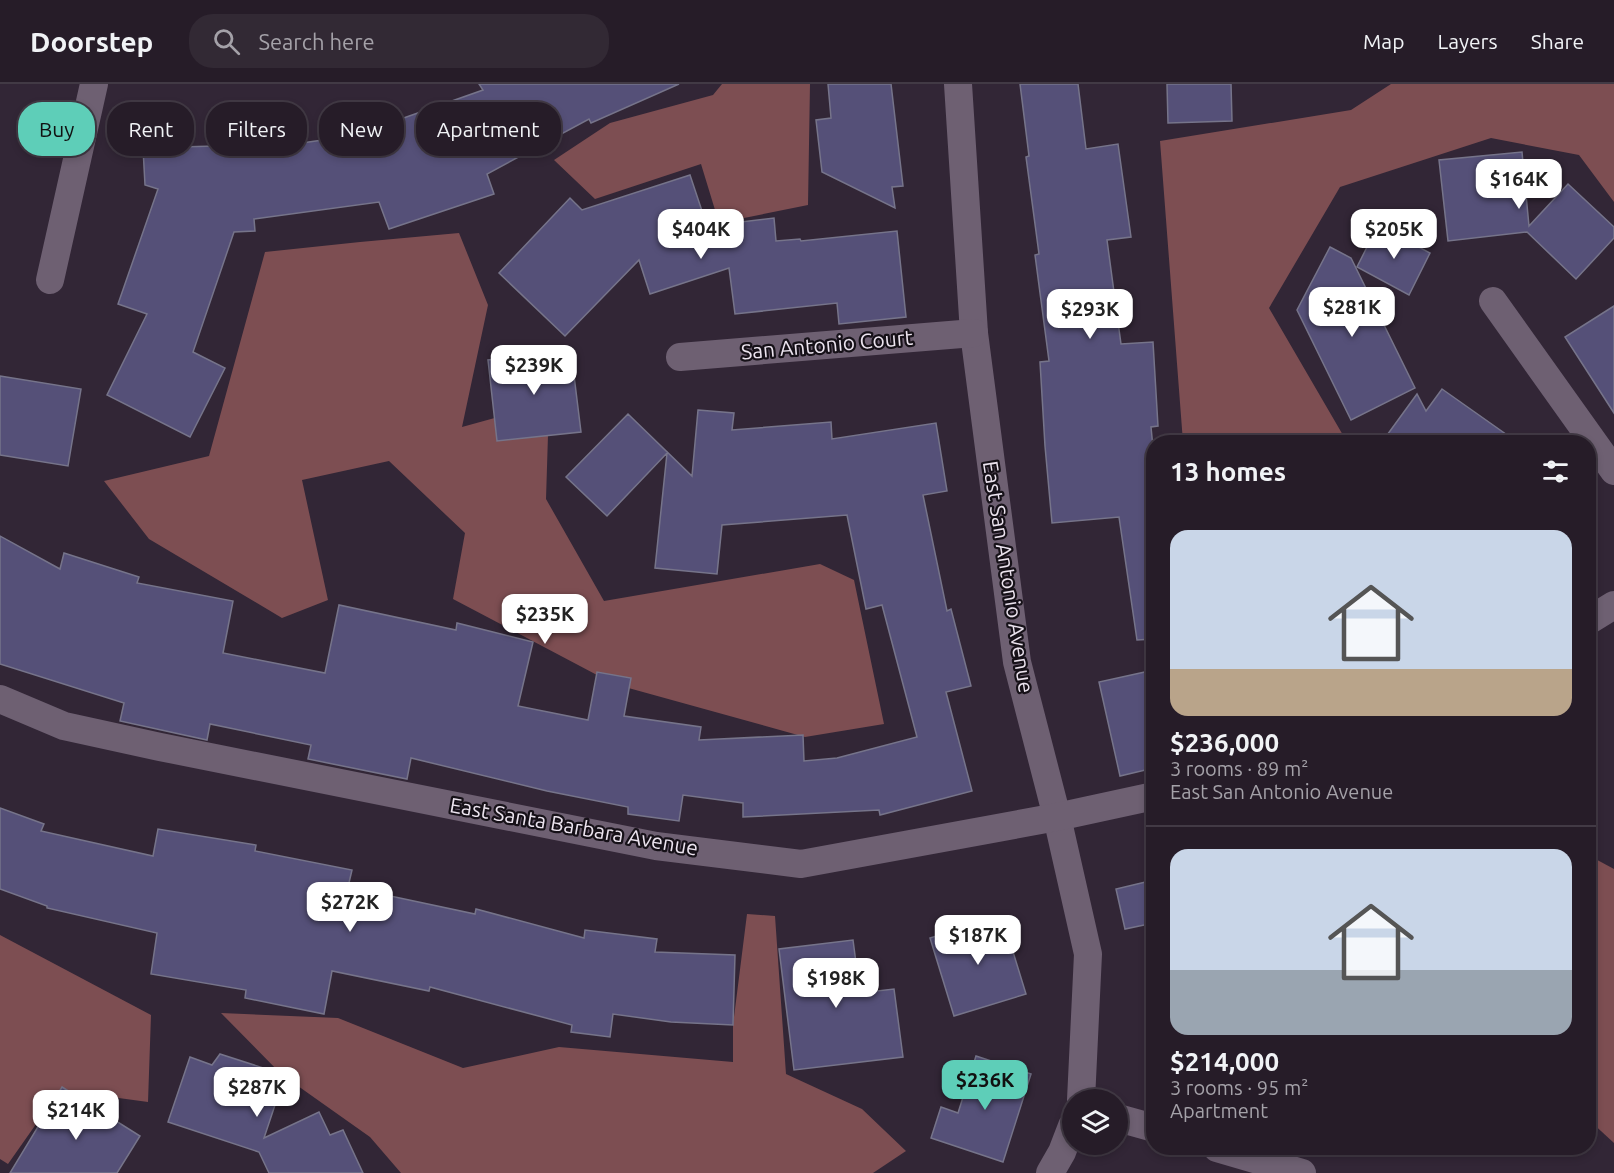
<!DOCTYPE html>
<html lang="en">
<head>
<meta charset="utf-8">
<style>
  :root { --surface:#261c28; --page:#322934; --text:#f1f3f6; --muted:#a4a1a8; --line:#423a45; --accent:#5eceb8 }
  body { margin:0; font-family:Ubuntu,sans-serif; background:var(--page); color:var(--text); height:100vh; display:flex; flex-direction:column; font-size:22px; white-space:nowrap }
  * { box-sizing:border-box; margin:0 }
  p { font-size:20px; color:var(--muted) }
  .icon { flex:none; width:33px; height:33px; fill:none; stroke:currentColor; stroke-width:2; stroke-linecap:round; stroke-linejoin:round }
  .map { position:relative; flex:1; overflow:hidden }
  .side { position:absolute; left:1146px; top:351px; width:450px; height:720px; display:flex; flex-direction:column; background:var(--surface); border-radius:24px; box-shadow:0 3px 9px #0003,0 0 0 2px var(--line) }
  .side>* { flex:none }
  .hud { position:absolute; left:18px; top:18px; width:570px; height:54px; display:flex; gap:12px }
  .fabs { position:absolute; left:1062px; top:1005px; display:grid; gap:12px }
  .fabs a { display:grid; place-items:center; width:66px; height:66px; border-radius:50%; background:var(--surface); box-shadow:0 3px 9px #0003,0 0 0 2px var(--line); font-size:30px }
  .price { position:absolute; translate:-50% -51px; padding:0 14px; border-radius:12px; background:#fff; color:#222; font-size:20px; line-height:39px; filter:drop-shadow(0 2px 3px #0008) }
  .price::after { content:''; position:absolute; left:50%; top:36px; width:18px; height:14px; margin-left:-9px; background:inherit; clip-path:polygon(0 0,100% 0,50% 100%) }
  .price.active { background:var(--accent); color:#111 }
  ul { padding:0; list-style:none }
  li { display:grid; align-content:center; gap:12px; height:318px; padding:0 24px }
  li+li { border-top:2px solid var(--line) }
  li span { display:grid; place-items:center; height:186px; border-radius:18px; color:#555 }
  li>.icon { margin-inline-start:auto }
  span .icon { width:108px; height:108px; fill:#fffc; stroke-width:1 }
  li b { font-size:26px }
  h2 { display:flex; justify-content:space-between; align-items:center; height:72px; padding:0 24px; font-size:26px }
  .chip { padding:0 21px; border-radius:24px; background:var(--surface); box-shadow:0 3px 9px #0003,0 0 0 2px var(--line); font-size:21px; line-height:54px }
  .chip.active { background:var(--accent); color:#111 }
  header { display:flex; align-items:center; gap:36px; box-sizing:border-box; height:84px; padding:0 30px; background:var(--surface); border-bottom:2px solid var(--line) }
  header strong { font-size:28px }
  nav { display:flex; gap:33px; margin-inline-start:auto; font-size:21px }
  .search { width:420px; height:54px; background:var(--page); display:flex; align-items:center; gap:15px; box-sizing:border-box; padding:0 21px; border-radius:24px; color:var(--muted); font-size:22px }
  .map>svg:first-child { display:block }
  .forest { fill:#7d4e52 }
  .building { fill:#555078; stroke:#76748a; stroke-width:1.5 }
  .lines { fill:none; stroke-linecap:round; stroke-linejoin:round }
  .street { stroke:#6e6072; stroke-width:28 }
  .labels { text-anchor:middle; stroke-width:4.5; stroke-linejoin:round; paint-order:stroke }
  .street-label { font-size:21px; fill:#ece4ef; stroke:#161118 }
</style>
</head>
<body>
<header>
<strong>Doorstep</strong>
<div class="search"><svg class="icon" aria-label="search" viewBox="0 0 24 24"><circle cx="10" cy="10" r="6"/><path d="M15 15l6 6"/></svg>Search here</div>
<nav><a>Map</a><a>Layers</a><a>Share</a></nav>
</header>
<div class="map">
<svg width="1614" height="1089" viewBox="0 0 1614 1089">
  <rect width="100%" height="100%" fill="#322636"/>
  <g class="forest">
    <polygon points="722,0 810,0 808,121 719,139 701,80 595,115 554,76 610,39 713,11"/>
    <polygon points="1391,0 1614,0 1614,118 1579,71 1491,54 1340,103 1269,224 1347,358 1183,358 1160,57 1351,26"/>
    <polygon points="459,149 488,221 462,343 534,323 548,351 546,415 604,517 820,480 854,496 884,640 805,653 614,600 453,515 465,449 389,377 302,396 328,516 282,534 149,455 104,397 209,372 265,168 360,158"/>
    <polygon points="1588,771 1614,785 1614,1059 1589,1036"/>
    <polygon points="747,830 775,832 786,990 862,1025 906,1067 873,1089 401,1089 370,1053 281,990 221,929 338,934 463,984 559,963 733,978 733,941"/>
    <polygon points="0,851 151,931 148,1018 60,1006 8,1080 0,1075"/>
  </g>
  <g class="building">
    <polygon points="479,0 679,0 591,39 589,35 487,90 494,110 389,145 379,118 254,135 255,147 234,148 193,268 225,284 190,353 107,311 147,230 118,220 158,105 145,101 143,64 252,61 252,66 379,48 378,43 483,6"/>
    <polygon points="828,0 891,0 903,102 892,103 895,124 822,88 816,36 831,34"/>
    <polygon points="1020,0 1078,0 1086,65 1118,60 1131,153 1107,156 1121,260 1153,258 1158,342 1151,343 1154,374 1154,555 1137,556 1119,433 1052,439 1045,362 1040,278 1049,277 1035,171 1039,170 1026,73 1029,72"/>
    <polygon points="1167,0 1231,0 1232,37 1168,39"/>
    <polygon points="1522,68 1529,142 1568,100 1614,143 1614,154 1576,195 1527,148 1448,157 1439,76"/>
    <polygon points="690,91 707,142 774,134 776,157 800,155 801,157 897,147 906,233 839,240 837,219 735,230 729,184 650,210 639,176 565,252 499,189 570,114 582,126"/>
    <polygon points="1378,141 1430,169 1409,211 1357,183"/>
    <polygon points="1330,163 1351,174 1415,304 1351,336 1297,226"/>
    <polygon points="1614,222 1614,329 1565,253"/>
    <polygon points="571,267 581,348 497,357 488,276"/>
    <polygon points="0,292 81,305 68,382 0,371"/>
    <polygon points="1442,305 1517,358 1382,358 1417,310 1426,327"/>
    <polygon points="698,326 734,329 732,346 831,338 832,355 936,339 947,407 923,411 947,527 951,525 971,602 946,608 972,707 880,731 879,726 743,733 743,719 683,711 679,737 628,730 628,723 547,707 411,674 407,695 308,675 311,661 210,640 207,656 120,637 124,619 0,580 0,452 60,485 64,469 139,493 137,499 233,517 223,569 325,589 339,521 456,546 457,539 533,558 518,622 588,636 597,588 631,594 624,632 701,643 699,656 803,651 804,677 837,674 917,653 882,521 866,525 847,431 722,441 717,490 655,484 667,369 607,432 566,393 628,330 692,392"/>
    <polygon points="1154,586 1154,684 1120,692 1099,598"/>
    <polygon points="0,724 44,740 41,747 153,772 158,745 256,761 255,767 352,786 348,803 475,830 476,825 584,854 585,846 657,855 655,868 735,871 733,941 671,938 613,930 610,953 571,948 572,941 430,903 429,907 332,887 324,930 245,914 246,906 151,890 157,849 47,824 47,822 0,805"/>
    <polygon points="1154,796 1154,839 1125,845 1116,805"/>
    <polygon points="1002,832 1026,910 954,932 930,854"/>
    <polygon points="853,856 860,909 894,905 903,973 794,986 779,865"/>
    <polygon points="220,970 285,991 264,1054 319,1028 330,1051 343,1046 363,1089 269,1089 259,1068 168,1038 190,973 212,981"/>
    <polygon points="976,972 1031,990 1003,1078 931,1054 941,1023 958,1029"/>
    <polygon points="62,1003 140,1052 117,1089 10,1089"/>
  </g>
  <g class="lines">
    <g class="street">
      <polyline points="958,0 974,249 1017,578 1057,733 1088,870 1081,1016"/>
      <polyline points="50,196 94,0"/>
      <polyline points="1493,217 1614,387"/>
      <polyline points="680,273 974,249"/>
      <polyline points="1588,537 1614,521"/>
      <polyline points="0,615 64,642 160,663 656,762 801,780 1057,733 1154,712"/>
      <polyline points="1118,1034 1154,1044"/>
      <polyline points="1217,1064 1302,1089"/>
      <polyline points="1050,1089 1062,1068 1072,1042"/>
    </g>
  </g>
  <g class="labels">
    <g class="street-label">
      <text transform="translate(827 261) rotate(-5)" y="7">San Antonio Court</text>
      <text transform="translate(1008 493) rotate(81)" y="7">East San Antonio Avenue</text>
      <text transform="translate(574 743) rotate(10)" y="7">East Santa Barbara Avenue</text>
    </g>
  </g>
</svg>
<div class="fabs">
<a><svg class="icon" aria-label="layers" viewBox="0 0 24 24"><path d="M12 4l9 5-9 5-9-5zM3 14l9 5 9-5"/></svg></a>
</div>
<b class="price" style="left:1519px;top:126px">$164K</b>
<b class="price" style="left:701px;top:176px">$404K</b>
<b class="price" style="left:1394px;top:176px">$205K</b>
<b class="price" style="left:1352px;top:254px">$281K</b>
<b class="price" style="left:1090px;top:256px">$293K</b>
<b class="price" style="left:534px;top:312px">$239K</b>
<b class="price" style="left:545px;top:561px">$235K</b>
<b class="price" style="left:350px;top:849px">$272K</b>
<b class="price" style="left:978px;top:882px">$187K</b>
<b class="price" style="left:836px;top:925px">$198K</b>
<b class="price active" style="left:985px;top:1027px">$236K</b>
<b class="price" style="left:257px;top:1034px">$287K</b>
<b class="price" style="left:76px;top:1057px">$214K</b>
<div class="hud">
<a class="chip active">Buy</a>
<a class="chip">Rent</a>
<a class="chip">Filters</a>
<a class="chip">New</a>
<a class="chip">Apartment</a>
</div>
<section class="side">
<h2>13 homes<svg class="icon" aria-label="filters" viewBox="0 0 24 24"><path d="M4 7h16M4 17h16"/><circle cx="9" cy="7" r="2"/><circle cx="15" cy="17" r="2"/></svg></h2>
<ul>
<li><span style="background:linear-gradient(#c9d6e8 75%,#b9a48a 0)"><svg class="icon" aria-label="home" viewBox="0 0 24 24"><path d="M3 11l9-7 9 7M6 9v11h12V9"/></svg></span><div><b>$236,000</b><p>3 rooms · 89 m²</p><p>East San Antonio Avenue</p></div></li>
<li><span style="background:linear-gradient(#c9d6e8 65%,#9aa5b1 0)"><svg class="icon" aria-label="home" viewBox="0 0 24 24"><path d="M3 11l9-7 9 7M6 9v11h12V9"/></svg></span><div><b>$214,000</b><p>3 rooms · 95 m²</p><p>Apartment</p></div></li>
</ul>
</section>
</div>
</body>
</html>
